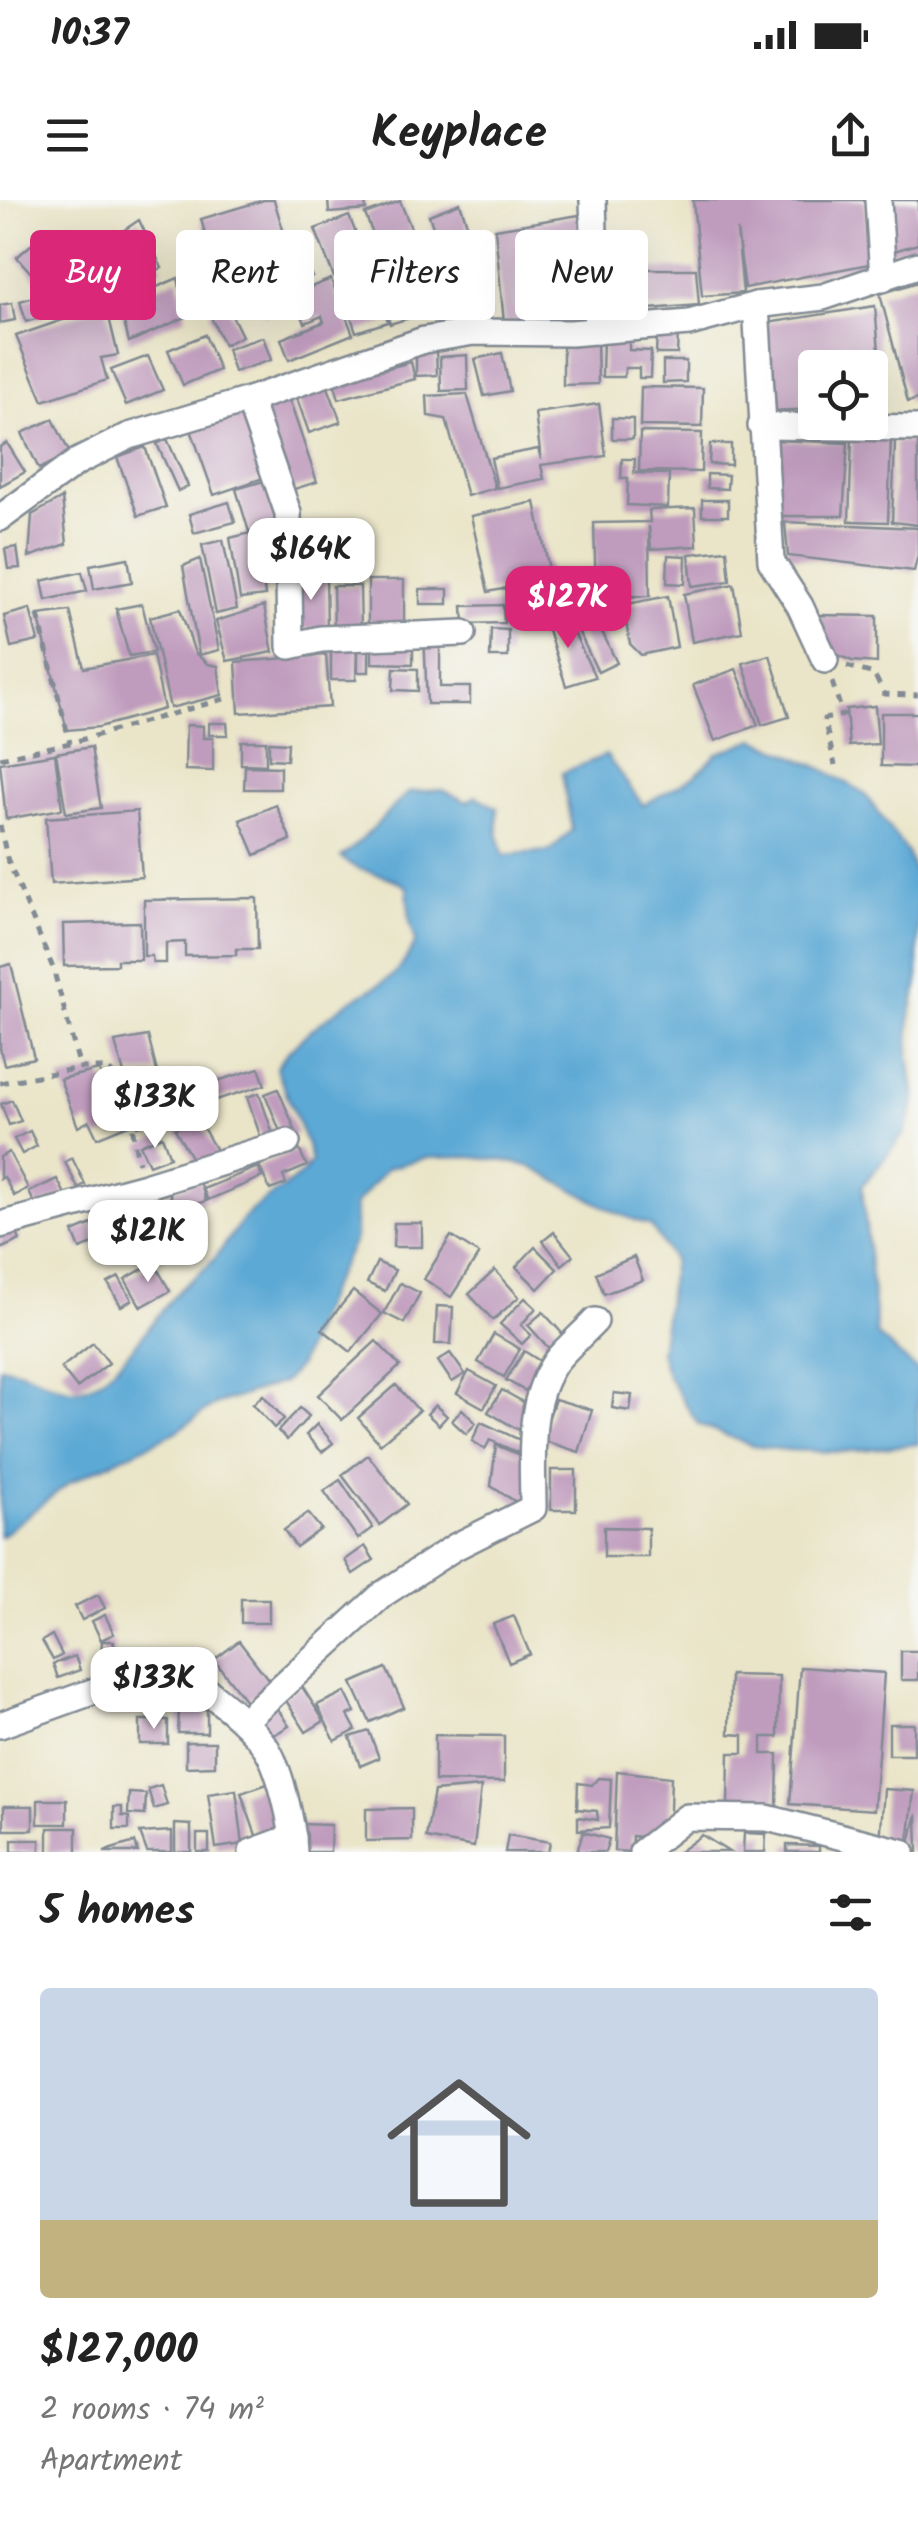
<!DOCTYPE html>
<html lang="en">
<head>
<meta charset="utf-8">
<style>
  :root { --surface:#fff; --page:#f6f6f6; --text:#222; --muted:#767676; --line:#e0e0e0; --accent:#db2777 }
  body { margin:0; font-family:Kalam,sans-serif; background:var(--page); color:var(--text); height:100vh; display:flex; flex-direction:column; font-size:38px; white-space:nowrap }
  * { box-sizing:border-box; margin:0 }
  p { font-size:32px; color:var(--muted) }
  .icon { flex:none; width:55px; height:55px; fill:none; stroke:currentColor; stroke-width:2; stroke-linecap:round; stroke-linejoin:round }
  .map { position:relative; height:1652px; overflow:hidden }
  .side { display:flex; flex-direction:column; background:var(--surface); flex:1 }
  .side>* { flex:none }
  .guide { position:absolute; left:30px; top:30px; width:860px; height:90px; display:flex; gap:20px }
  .controls { position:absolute; left:798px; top:150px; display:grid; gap:20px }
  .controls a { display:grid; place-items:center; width:90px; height:90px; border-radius:10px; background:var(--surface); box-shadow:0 10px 40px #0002; font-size:50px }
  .price { position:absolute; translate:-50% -85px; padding:0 22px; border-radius:20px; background:#fff; color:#222; font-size:32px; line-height:65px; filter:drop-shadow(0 2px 5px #0008) }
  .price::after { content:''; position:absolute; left:50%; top:60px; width:30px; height:22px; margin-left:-15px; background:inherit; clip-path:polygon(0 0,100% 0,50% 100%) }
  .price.active { background:var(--accent); color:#fff }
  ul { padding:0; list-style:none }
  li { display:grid; align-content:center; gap:20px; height:530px; padding:0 40px }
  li+li { border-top:2px solid var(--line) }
  li span { display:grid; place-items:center; height:310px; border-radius:10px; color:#555 }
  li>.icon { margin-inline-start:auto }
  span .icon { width:180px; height:180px; fill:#fffc; stroke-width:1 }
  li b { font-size:42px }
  h2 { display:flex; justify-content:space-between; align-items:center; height:120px; padding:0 40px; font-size:42px }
  .tag { padding:0 35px; border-radius:10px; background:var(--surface); box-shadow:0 10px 40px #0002; font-size:35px; line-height:90px }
  .tag.active { background:var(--accent); color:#fff }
  .status { display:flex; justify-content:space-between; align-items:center; height:70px; padding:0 50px; background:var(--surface); direction:ltr }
  .status svg { height:28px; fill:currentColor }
  header { display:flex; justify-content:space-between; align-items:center; height:130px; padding:0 40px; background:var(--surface); font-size:45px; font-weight:800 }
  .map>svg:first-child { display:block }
  .water { fill:#5ca9d5; stroke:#3c6c9a; stroke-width:2.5 }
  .building { fill:#bf9bbd }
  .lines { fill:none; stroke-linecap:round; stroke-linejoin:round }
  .minor-casing { stroke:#828a93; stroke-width:30 }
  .path { stroke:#828a93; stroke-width:5; stroke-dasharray:8 8; stroke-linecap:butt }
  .minor { stroke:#fff; stroke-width:25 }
</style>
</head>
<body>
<div class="status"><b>10:37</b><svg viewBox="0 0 49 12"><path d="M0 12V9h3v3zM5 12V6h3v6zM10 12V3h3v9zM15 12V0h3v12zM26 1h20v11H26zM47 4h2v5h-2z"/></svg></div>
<header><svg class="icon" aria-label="menu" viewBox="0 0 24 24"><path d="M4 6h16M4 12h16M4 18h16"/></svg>Keyplace<svg class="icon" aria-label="share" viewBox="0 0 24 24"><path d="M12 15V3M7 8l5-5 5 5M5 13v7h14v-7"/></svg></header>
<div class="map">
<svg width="918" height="1652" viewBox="0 0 918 1652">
  <rect width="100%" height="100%" fill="#f6f6f2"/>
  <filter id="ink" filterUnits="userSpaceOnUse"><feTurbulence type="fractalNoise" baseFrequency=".01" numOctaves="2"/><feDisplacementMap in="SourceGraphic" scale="20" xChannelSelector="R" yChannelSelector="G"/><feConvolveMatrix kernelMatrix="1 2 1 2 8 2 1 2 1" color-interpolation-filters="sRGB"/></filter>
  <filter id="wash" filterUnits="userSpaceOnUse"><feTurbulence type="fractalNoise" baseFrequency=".0048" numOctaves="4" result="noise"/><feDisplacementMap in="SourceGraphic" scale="40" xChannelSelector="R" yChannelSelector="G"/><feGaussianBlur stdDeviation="2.25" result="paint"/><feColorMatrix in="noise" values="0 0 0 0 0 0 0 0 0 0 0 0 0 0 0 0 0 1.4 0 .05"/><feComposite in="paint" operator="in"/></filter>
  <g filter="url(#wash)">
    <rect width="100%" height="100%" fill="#eae5c8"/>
    <path class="water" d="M755 539 823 569 864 593 907 652 918 681V782L910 818 909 856 915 901 905 933 862 986 877 1135 918 1171V1244L840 1252 788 1250 752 1246 698 1224 667 1175 660 1152 673 1060 651 1026 617 1013 529 966 501 960 469 957 425 958 387 968 355 1005V1039L330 1088 299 1165 284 1182 214 1205 176 1232 70 1282 0 1337V1167C27 1167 59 1193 79 1189 116 1182 151 1120 176 1094 187 1081 205 1071 215 1058 226 1044 234 1029 247 1015 266 994 295 987 311 962L307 945 276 868C292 842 321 822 346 804 364 791 384 786 399 769 406 761 411 750 416 741L410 721 407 687C380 668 366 679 341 657 368 638 384 613 410 592L443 590 467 602 476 596 497 608 498 633 503 655 550 651 572 630 562 573 606 555 643 605 695 576 718 553Z"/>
    <g id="blocks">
      <g class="building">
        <polygon points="264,0 274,0 284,33 211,55 201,19"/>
        <polygon points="328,0 365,0 366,10 329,13"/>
        <polygon points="693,0 865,0 869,64 745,88 737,30 743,93 702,96"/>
        <polygon points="886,0 918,0 918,44 887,53"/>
        <polygon points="400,1 419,48 384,62 365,14"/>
        <polygon points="460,3 471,36 440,49 429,15"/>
        <polygon points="579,15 586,122 504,123 495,29"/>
        <polygon points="349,16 368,63 334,77 315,29"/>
        <polygon points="139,20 162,68 107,91 87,55"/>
        <polygon points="293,36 312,77 285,89 266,48"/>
        <polygon points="39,38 58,61 37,80 17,57"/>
        <polygon points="251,48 263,82 212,100 199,66"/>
        <polygon points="463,53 475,92 448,100 436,61"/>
        <polygon points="406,60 423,114 390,124 382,100 388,122 356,132 338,78"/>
        <polygon points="85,64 101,96 60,113 46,84"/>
        <polygon points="607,69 696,69 699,105 611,112"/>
        <polygon points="178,78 186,117 129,142 119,103"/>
        <polygon points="331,79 353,134 289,160 281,139 324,122 322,116 305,123 293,94"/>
        <polygon points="272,82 284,107 265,115 254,91"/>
        <polygon points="918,82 918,199 908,202 880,94"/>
        <polygon points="248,92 252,103 238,109 233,98"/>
        <polygon points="40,95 46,116 26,122 20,101"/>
        <polygon points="483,95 491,118 459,128 452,105"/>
        <polygon points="12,103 15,120 0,123 0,105"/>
        <polygon points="106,105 118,155 101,158 107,180 43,201 16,136"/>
        <polygon points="227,105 242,136 224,145 209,113"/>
        <polygon points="875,106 884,207 870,208 870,168 815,168 815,209 772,211 767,123"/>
        <polygon points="657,131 678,132 677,154 656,154"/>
        <polygon points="205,135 219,170 183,185 168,150"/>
        <polygon points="263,137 271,160 234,172 227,149"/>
        <polygon points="603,137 629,138 629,150 651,151 650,178 639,178 639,168 625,168 624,177 602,177"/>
        <polygon points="563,138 597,138 598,184 563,185"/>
        <polygon points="436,150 437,175 416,176 416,151"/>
        <polygon points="502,153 510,191 484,196 475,159"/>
        <polygon points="467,155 468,190 441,191 440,157"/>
        <polygon points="148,156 163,190 126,205 111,170"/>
        <polygon points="663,161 686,161 686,182 663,183"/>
        <polygon points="411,162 415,179 339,199 334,182"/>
        <polygon points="325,179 341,222 309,233 294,190"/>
        <polygon points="641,187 703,188 702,227 640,226"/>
        <polygon points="467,194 495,288 467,296 446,219 428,216 427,196"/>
        <polygon points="288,196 317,282 288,291 259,206"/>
        <polygon points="599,204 606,256 541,265 544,279 497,288 491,258 538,249 541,259 535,213"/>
        <polygon points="248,206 272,275 214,295 190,227"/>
        <polygon points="612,218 633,219 633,239 612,239"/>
        <polygon points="53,219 70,254 39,269 22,233"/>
        <polygon points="640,232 702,233 701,272 639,271"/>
        <polygon points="852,236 891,237 888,322 849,321"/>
        <polygon points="167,239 188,286 178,291 157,244"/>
        <polygon points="774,240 848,243 843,316 775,316"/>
        <polygon points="918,241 918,325 892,322 895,242"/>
        <polygon points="7,243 25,272 0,286 0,247"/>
        <polygon points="710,244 731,244 731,265 709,264"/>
        <polygon points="145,247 166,307 138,316 117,257"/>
        <polygon points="622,259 635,259 634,273 669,274 668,307 627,305 628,278 621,278"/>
        <polygon points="707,274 728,275 727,289 707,288"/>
        <polygon points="264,281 277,324 249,332 236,289"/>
        <polygon points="62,298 67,344 29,357 32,315"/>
        <rect x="702" y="300" width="26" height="16"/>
        <polygon points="229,302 235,322 194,333 189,314"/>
        <polygon points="535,302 551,379 488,392 471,316"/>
        <polygon points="695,308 697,346 651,349 649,326 650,396 596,397 594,323 650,322 649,310"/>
        <polygon points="785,322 918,328 918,355 914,371 788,356"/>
        <polygon points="258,331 265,396 240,399 230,338"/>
        <polygon points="223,340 237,409 216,414 202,345"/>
        <polygon points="17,347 20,368 8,369 5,349"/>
        <polygon points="727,350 730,381 692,386 689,354"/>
        <polygon points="668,355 686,356 685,384 667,383"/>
        <polygon points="128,358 132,382 94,389 90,365"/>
        <polygon points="200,359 219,450 199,455 183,366"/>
        <polygon points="82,372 87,391 46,400 42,381"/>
        <polygon points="295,377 326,377 327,429 296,429"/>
        <polygon points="368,380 404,380 404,426 368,427"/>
        <polygon points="734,384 742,432 692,442 684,394"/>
        <polygon points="333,386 360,386 361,429 334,430"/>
        <rect x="420" y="389" width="28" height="15"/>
        <polygon points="668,396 677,447 641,455 630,444 623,405"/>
        <polygon points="142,404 154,452 129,456 116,409"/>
        <polygon points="503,405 504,423 464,424 463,406"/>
        <polygon points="264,406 273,452 227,461 216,421"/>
        <polygon points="30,409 38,441 11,447 4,416"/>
        <polygon points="180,409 195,453 208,464 218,466 222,495 170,508 150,417"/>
        <polygon points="70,411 84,468 153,455 164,509 99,527 67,530 38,415"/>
        <polygon points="564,412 595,477 566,486 545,421"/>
        <polygon points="593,413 617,463 598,472 574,422"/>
        <polygon points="815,415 877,416 877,463 852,461 833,453"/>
        <polygon points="491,429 508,430 508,457 490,457"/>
        <polygon points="424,433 440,434 440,487 470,487 470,504 427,504"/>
        <polygon points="372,436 413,437 413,464 372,463"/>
        <polygon points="369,443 369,472 358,472 358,444"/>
        <polygon points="331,444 357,444 356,480 331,480"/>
        <polygon points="326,455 330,507 239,513 236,462"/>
        <polygon points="770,455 789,517 762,525 743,463"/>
        <polygon points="394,468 418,469 418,491 393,490"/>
        <polygon points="736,469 758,525 715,541 693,485"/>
        <polygon points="875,506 878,544 849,546 846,509"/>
        <polygon points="881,513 918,513 918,567 881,566"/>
        <polygon points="209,523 227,523 228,535 209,535"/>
        <polygon points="186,525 203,526 203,538 213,538 213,571 185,570"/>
        <polygon points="241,541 266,541 266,565 241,564"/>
        <polygon points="269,542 288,543 287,560 269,559"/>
        <polygon points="91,547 101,608 66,613 56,553"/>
        <polygon points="55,554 62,609 6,619 0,563"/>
        <polygon points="245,566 280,567 280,589 244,589"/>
        <polygon points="276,605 291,640 255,655 240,620"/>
        <polygon points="137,611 142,677 51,684 46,618"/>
        <polygon points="257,698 258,749 236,749 236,755 185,756 185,742 166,743 166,763 153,763 152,756 144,756 144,700"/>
        <polygon points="140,722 141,760 117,760 117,765 64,766 63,724"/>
        <polygon points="11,764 34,858 4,865 0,848 0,767"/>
        <polygon points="148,836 157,872 124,874 115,842"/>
        <polygon points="259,868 265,885 206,903 201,886"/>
        <polygon points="99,870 110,897 123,896 133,923 97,938 89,921 78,927 60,879"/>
        <polygon points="278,889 297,934 283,939 265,894"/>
        <polygon points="191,890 197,909 137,926 131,907"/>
        <polygon points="259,893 275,940 263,944 247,897"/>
        <polygon points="12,900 21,921 9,925 1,904"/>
        <polygon points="197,917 218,954 196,966 175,929"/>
        <polygon points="30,931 37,946 22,954 14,939"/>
        <polygon points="162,936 170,957 149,965 140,945"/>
        <polygon points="299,949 307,966 283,976 286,984 270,990 259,966"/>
        <polygon points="9,952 28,988 14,996 4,977 0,979 0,957"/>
        <polygon points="72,958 85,984 78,988 65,962"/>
        <polygon points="258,967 262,977 208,1000 203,989"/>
        <polygon points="57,979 65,994 37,1008 29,992"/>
        <polygon points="200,981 206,1001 175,1011 169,991"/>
        <polygon points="169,1000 176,1021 188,1016 199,1046 161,1059 156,1046 170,1041 166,1029 152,1034 144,1009"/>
        <polygon points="394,1023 422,1023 422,1047 393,1047"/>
        <polygon points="92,1024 99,1042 80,1049 73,1032"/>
        <polygon points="16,1031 20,1040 0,1049 0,1037"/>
        <polygon points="554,1032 573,1056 562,1065 543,1041"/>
        <polygon points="451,1036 479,1054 451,1097 424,1079"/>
        <polygon points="535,1047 557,1069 538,1089 516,1067"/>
        <polygon points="634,1057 643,1080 604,1094 596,1073"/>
        <polygon points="377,1062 395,1070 385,1091 367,1083"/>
        <polygon points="154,1063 170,1091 141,1107 125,1079"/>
        <polygon points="495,1070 519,1097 493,1120 469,1094"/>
        <polygon points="119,1077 132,1100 121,1106 108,1083"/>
        <polygon points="400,1083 420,1093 404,1123 384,1113"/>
        <polygon points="353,1091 382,1114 351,1152 322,1129"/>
        <polygon points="525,1098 536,1108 521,1125 531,1135 522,1144 500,1124"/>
        <polygon points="437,1106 453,1107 451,1144 435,1144"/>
        <polygon points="543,1112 568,1140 553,1153 528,1125"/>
        <polygon points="494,1134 520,1149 504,1177 478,1162"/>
        <polygon points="376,1141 400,1166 342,1220 318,1195"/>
        <polygon points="93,1143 109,1163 77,1188 61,1168"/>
        <polygon points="524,1151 551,1168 534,1196 506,1180"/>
        <polygon points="450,1153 465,1174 452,1182 438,1161"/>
        <polygon points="469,1171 496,1186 484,1208 457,1193"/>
        <polygon points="396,1185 419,1211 380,1244 358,1218"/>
        <polygon points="502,1190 532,1207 519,1230 488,1212"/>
        <polygon points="614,1193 632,1195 630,1211 612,1208"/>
        <polygon points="263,1195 284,1219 274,1228 253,1204"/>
        <polygon points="555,1199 592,1210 579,1252 541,1240"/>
        <polygon points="435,1205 447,1216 439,1225 427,1214"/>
        <polygon points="300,1208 309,1216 287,1240 278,1231"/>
        <polygon points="462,1209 476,1223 466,1234 452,1221"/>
        <polygon points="481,1222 531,1245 525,1256 490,1240 485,1249 472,1241"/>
        <polygon points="317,1224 333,1243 322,1252 306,1235"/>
        <polygon points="496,1245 531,1260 527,1309 491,1286"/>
        <polygon points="368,1255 407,1304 380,1325 342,1275"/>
        <rect x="551" y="1270" width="25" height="40"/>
        <polygon points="340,1280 373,1328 358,1339 324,1291"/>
        <polygon points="308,1313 321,1329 296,1347 284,1330"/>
        <polygon points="604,1327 648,1328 648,1357 604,1357"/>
        <polygon points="365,1346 374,1360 353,1374 345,1360"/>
        <polygon points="98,1395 105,1408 82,1420 75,1406"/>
        <rect x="241" y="1399" width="28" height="24"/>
        <polygon points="105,1415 114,1434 101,1440 92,1421"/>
        <polygon points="514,1416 530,1454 509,1463 493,1424"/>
        <polygon points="52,1435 62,1455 53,1460 42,1441"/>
        <polygon points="102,1441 114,1441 113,1482 100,1481"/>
        <polygon points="239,1441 271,1483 246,1501 214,1460"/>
        <rect x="901" y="1451" width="17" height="29"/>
        <polygon points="75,1456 80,1470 58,1478 53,1464"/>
        <polygon points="800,1467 884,1473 874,1610 790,1604"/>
        <polygon points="386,1468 404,1507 370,1522 352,1483"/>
        <polygon points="730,1475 779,1476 778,1537 762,1537 762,1554 778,1554 777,1606 728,1605 729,1553 743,1553 743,1535 729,1534"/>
        <polygon points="301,1485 324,1521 306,1532 283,1496"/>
        <polygon points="345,1492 355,1512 348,1515 356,1530 335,1541 317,1505"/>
        <polygon points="274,1503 289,1526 265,1540 251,1517"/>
        <polygon points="179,1509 207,1509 207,1533 178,1533"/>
        <rect x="140" y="1520" width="28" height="24"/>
        <rect x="889" y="1524" width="25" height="31"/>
        <polygon points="369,1531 379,1558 360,1566 350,1537"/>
        <polygon points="435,1535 504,1536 504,1582 435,1581"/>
        <polygon points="186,1542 215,1542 215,1566 186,1567"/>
        <polygon points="617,1571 671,1577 669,1641 632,1636 631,1652 614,1651"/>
        <polygon points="598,1578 611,1579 609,1628 578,1630 578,1617 598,1620 597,1611 577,1609 578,1583 592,1585"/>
        <polygon points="270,1583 287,1631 258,1641 241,1593"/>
        <polygon points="161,1585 167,1605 154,1609 148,1589"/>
        <polygon points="481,1587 474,1647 426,1638 434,1591"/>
        <polygon points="884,1589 914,1591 908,1643 880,1642"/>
        <polygon points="236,1590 243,1644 216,1648 208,1594"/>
        <polygon points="129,1593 146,1594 145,1615 128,1614"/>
        <rect x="38" y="1600" width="29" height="24"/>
        <rect x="4" y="1606" width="29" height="24"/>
        <polygon points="114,1607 122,1607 122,1616 129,1617 129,1629 114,1629"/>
        <polygon points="412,1608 412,1640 366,1641 366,1609"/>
        <polygon points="917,1614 918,1652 914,1652 908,1650"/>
        <polygon points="175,1624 191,1625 191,1652 175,1652"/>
        <polygon points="299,1624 331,1625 330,1652 299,1652"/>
        <rect x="48" y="1628" width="29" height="24"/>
        <polygon points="172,1631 172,1652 147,1652 140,1633"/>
        <polygon points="583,1632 609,1639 605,1652 577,1652"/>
        <polygon points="744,1633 766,1634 765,1652 743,1652"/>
        <rect x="197" y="1634" width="12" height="18"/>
        <polygon points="508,1635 550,1642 548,1652 505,1652"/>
        <polygon points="702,1635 729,1652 679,1652"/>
        <rect x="12" y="1640" width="28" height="12"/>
        <polygon points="135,1642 138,1652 105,1652 105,1651"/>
        <polygon points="787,1645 819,1646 819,1652 787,1652"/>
      </g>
    </g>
  </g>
  <g filter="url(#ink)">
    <use href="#blocks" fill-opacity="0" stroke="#828a93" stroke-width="2.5"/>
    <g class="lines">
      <g class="minor-casing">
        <g id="minor">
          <polyline points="593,0 597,131"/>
          <polyline points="878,0 883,78"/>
          <polyline points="756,105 771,361 800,406 825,460"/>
          <polyline points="249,200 288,313 290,446 321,439 463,433"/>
          <polyline points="761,226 918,228"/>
          <polyline points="0,318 77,262 129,236 249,200 424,140 474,132 571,133 689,123 756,105 823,97 918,65"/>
          <polyline points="0,1025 145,986 287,942"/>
          <path d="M244 1521 383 1394 455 1347 533 1308C533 1259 526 1203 556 1161 567 1147 583 1134 595 1121"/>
          <path d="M0 1525 117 1483 195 1481C219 1501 246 1520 265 1546 280 1567 293 1625 294 1652"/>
          <polyline points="252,1652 293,1637"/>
          <polyline points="642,1652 687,1617 767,1618 902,1652"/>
        </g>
      </g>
      <g class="path">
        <polyline points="38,415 70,543"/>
        <polyline points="847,466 874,474 884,494 918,495"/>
        <polyline points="832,482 843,515 824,519 835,565"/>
        <polyline points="0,558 70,543 224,499"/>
        <polyline points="0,625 7,658 53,768 80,868"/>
        <path d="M0 883 80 868H107C138 901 128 924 139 963"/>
      </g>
      <use href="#minor" class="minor"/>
    </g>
  </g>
</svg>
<div class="controls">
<a><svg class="icon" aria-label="locate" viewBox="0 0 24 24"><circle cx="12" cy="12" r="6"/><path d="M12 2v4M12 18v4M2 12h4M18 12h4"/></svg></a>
</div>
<b class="price" style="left:311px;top:403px">$164K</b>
<b class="price active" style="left:568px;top:451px">$127K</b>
<b class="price" style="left:155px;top:951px">$133K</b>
<b class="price" style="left:148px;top:1085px">$121K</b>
<b class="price" style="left:154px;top:1532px">$133K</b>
<div class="guide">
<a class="tag active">Buy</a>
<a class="tag">Rent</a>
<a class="tag">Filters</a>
<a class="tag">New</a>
</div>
</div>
<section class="side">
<h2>5 homes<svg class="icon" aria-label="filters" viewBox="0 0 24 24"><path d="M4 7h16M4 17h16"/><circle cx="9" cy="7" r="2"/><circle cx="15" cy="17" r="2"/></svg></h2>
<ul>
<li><span style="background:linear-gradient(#c9d6e8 75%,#c2b280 0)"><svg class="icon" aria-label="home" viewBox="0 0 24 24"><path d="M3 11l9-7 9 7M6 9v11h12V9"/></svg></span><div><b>$127,000</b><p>2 rooms · 74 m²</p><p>Apartment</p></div></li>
</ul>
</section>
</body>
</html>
